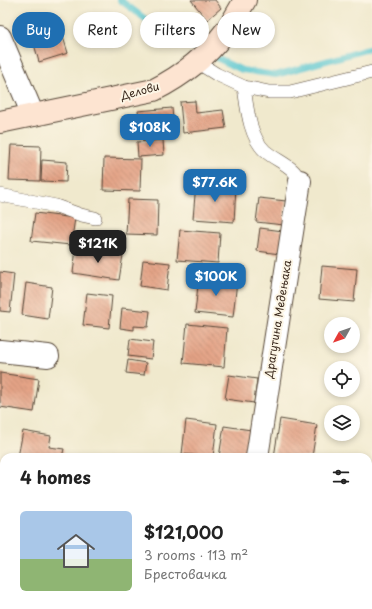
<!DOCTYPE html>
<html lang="en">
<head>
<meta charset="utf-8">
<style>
  :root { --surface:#fff; --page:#f2f2f2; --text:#222; --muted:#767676; --line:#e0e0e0; --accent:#1f6fb2 }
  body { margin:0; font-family:"Playpen Sans",sans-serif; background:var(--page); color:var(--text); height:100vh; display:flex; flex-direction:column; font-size:15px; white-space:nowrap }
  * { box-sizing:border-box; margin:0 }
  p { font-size:13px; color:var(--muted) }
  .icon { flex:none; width:22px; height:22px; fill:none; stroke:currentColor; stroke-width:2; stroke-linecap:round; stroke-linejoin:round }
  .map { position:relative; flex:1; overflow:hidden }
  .details { position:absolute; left:0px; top:453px; width:372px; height:156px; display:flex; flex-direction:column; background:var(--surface); border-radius:12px 12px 0 0; box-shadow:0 2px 6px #0003 }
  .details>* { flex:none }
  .banner { position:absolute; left:12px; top:12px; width:348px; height:36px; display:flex; gap:8px }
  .needle { width:26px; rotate:230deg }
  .buttons { position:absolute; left:324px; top:317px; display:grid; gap:8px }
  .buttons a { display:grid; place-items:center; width:36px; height:36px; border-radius:50%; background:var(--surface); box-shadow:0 2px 6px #0003; font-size:20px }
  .price { position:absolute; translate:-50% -34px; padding:0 9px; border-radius:8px; background:var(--accent); color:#fff; font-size:13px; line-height:26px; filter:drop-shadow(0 1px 2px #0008) }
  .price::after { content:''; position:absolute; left:50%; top:24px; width:12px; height:9px; margin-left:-6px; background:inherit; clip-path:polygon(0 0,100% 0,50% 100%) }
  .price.on { background:#222; color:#fff }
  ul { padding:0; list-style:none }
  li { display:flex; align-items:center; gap:12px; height:100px; padding:0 20px }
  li+li { border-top:1px solid var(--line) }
  li span { display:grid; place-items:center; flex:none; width:112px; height:80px; border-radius:6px; color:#555 }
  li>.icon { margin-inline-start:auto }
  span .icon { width:48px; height:48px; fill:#fffc; stroke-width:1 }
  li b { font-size:17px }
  h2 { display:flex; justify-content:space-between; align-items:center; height:48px; padding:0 20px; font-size:17px }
  .tag { padding:0 14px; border-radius:18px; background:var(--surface); box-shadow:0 2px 6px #0003; font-size:14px; line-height:36px }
  .tag.on { background:var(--accent); color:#fff }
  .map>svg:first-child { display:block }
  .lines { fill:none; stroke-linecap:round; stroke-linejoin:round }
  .stream { stroke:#59c6d0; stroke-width:6 }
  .building { fill:url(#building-back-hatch) }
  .lane-casing { stroke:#564738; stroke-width:14 }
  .street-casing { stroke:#564738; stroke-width:24 }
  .secondary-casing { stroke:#564738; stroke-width:24 }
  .lane { stroke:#fff; stroke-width:13 }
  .street { stroke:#fff; stroke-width:22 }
  .secondary { stroke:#fde4d1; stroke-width:22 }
  .labels { text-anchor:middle; stroke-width:4; stroke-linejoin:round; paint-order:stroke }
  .street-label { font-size:11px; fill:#3b2a1e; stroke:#fcf5e5 }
</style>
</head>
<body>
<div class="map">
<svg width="372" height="609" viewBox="0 0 372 609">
  <defs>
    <pattern id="building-back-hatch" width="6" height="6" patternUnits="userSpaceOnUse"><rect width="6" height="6" fill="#e4a386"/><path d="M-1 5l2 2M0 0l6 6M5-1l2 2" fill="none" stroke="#ba856d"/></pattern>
  </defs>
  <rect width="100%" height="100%" fill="#fcf5e5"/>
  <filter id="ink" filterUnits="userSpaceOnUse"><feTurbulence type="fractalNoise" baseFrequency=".025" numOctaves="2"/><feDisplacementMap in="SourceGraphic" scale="8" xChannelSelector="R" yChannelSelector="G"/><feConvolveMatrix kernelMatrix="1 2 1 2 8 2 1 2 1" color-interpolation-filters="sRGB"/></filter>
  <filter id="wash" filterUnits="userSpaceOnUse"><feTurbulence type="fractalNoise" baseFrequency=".012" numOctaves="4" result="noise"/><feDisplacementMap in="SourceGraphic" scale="16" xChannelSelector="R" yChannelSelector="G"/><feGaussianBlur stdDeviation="0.9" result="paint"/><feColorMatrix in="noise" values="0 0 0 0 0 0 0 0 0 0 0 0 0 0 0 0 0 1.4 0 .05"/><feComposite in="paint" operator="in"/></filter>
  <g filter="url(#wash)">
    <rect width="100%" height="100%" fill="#f0e9cd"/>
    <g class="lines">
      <g class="stream">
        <polyline points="120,0 156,27 202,51"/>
        <polyline points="210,55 242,70 276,75 372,48"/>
      </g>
    </g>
    <g id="blocks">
      <g class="building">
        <polygon points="191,0 215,0 221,8 207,20"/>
        <polygon points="59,24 68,53 39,62 31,33"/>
        <polygon points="195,101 196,113 223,110 226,128 183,133 180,102"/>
        <polygon points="172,108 174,131 141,134 138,111"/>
        <polygon points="163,140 164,155 138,157 137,142"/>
        <polygon points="11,145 41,146 40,181 9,180"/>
        <polygon points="104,158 141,159 140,191 103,190"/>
        <polygon points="42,160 67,162 66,182 41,181"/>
        <polygon points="196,183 236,186 234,222 193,219"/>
        <polygon points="259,198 286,201 284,225 256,222"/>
        <polygon points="128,199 158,200 157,235 126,234"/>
        <polygon points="35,213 75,218 71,245 31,241"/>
        <polygon points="260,228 283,231 280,254 257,251"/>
        <polygon points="180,230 220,233 218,263 177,260"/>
        <polygon points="76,249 123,255 119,280 73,273"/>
        <polygon points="143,260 170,263 167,290 140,286"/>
        <polygon points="322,266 357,269 354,302 319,299"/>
        <polygon points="0,272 14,274 10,312 0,311"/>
        <polygon points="199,276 237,281 233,317 195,313"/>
        <polygon points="26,283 52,287 48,319 22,315"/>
        <polygon points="87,293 112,296 109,328 83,325"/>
        <polygon points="122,308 150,311 148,327 134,326 134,330 120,328"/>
        <polygon points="187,324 227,328 224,367 183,363"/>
        <polygon points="130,339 153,342 151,359 128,356"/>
        <polygon points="128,360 146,363 144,375 126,373"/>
        <polygon points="0,373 39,379 34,412 0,407"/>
        <polygon points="229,375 257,379 254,403 225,399"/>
        <polygon points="280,419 317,425 312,457 274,457"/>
        <polygon points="186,420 217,424 213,457 182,454"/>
        <polygon points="224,426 251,430 246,457 219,457"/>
        <polygon points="23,431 51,436 49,447 64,449 62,457 18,457"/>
        <rect x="0" y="487" width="4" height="31"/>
        <polygon points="0,541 4,541 1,561 0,561"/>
        <polygon points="368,561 372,562 372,599 368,598"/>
        <polygon points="92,605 100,605 102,609 82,609"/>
        <polygon points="262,605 294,605 296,609 263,609"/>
      </g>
    </g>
  </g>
  <g filter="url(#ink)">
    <use href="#blocks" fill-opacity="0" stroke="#564738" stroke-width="1"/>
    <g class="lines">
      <g class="lane-casing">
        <g id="lane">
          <polyline points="197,62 216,74 244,87 269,92 290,92 372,72"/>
          <path d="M244 87C247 107 249 136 265 151 278 162 293 165 300 181"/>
          <polyline points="0,195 56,206 81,215 95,218"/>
        </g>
      </g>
      <g class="street-casing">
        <g id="street">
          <polyline points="0,37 33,115"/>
          <polyline points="0,351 48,356"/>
          <polyline points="257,457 300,181"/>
          <polyline points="321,605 322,609"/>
        </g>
      </g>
      <g class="secondary-casing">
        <g id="secondary">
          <path d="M0 122 154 90C182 76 207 56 225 32 233 22 239 10 245 0"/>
          <polyline points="368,512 372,513"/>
          <polyline points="6,609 10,605"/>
        </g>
      </g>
      <use href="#lane" class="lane"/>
      <use href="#street" class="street"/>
      <use href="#secondary" class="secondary"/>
    </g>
  </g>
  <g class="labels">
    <g class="street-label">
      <text transform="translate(140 91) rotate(-15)" y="4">Делови</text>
      <text transform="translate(278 319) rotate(-81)" y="4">Драгутина Медењака</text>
    </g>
  </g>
</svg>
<div class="buttons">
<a><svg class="needle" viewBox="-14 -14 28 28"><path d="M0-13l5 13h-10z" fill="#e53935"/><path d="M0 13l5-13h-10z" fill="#767676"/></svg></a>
<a><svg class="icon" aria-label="locate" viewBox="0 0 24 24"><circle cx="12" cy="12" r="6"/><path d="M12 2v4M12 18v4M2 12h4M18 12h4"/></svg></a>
<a><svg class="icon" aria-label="layers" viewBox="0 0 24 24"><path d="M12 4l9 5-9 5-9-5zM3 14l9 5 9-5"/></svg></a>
</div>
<b class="price" style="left:150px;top:148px">$108K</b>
<b class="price" style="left:215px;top:203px">$77.6K</b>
<b class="price on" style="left:98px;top:264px">$121K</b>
<b class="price" style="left:216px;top:297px">$100K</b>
<div class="banner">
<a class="tag on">Buy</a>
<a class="tag">Rent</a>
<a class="tag">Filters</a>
<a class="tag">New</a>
</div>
<section class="details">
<h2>4 homes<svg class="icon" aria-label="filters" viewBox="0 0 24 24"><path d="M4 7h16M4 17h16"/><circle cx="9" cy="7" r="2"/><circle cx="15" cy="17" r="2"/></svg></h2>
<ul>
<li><span style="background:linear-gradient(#a9c7e8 60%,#8fb573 0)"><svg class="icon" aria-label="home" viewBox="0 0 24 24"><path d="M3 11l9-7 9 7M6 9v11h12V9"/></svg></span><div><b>$121,000</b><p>3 rooms · 113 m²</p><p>Брестовачка</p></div></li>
</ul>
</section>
</div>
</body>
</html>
